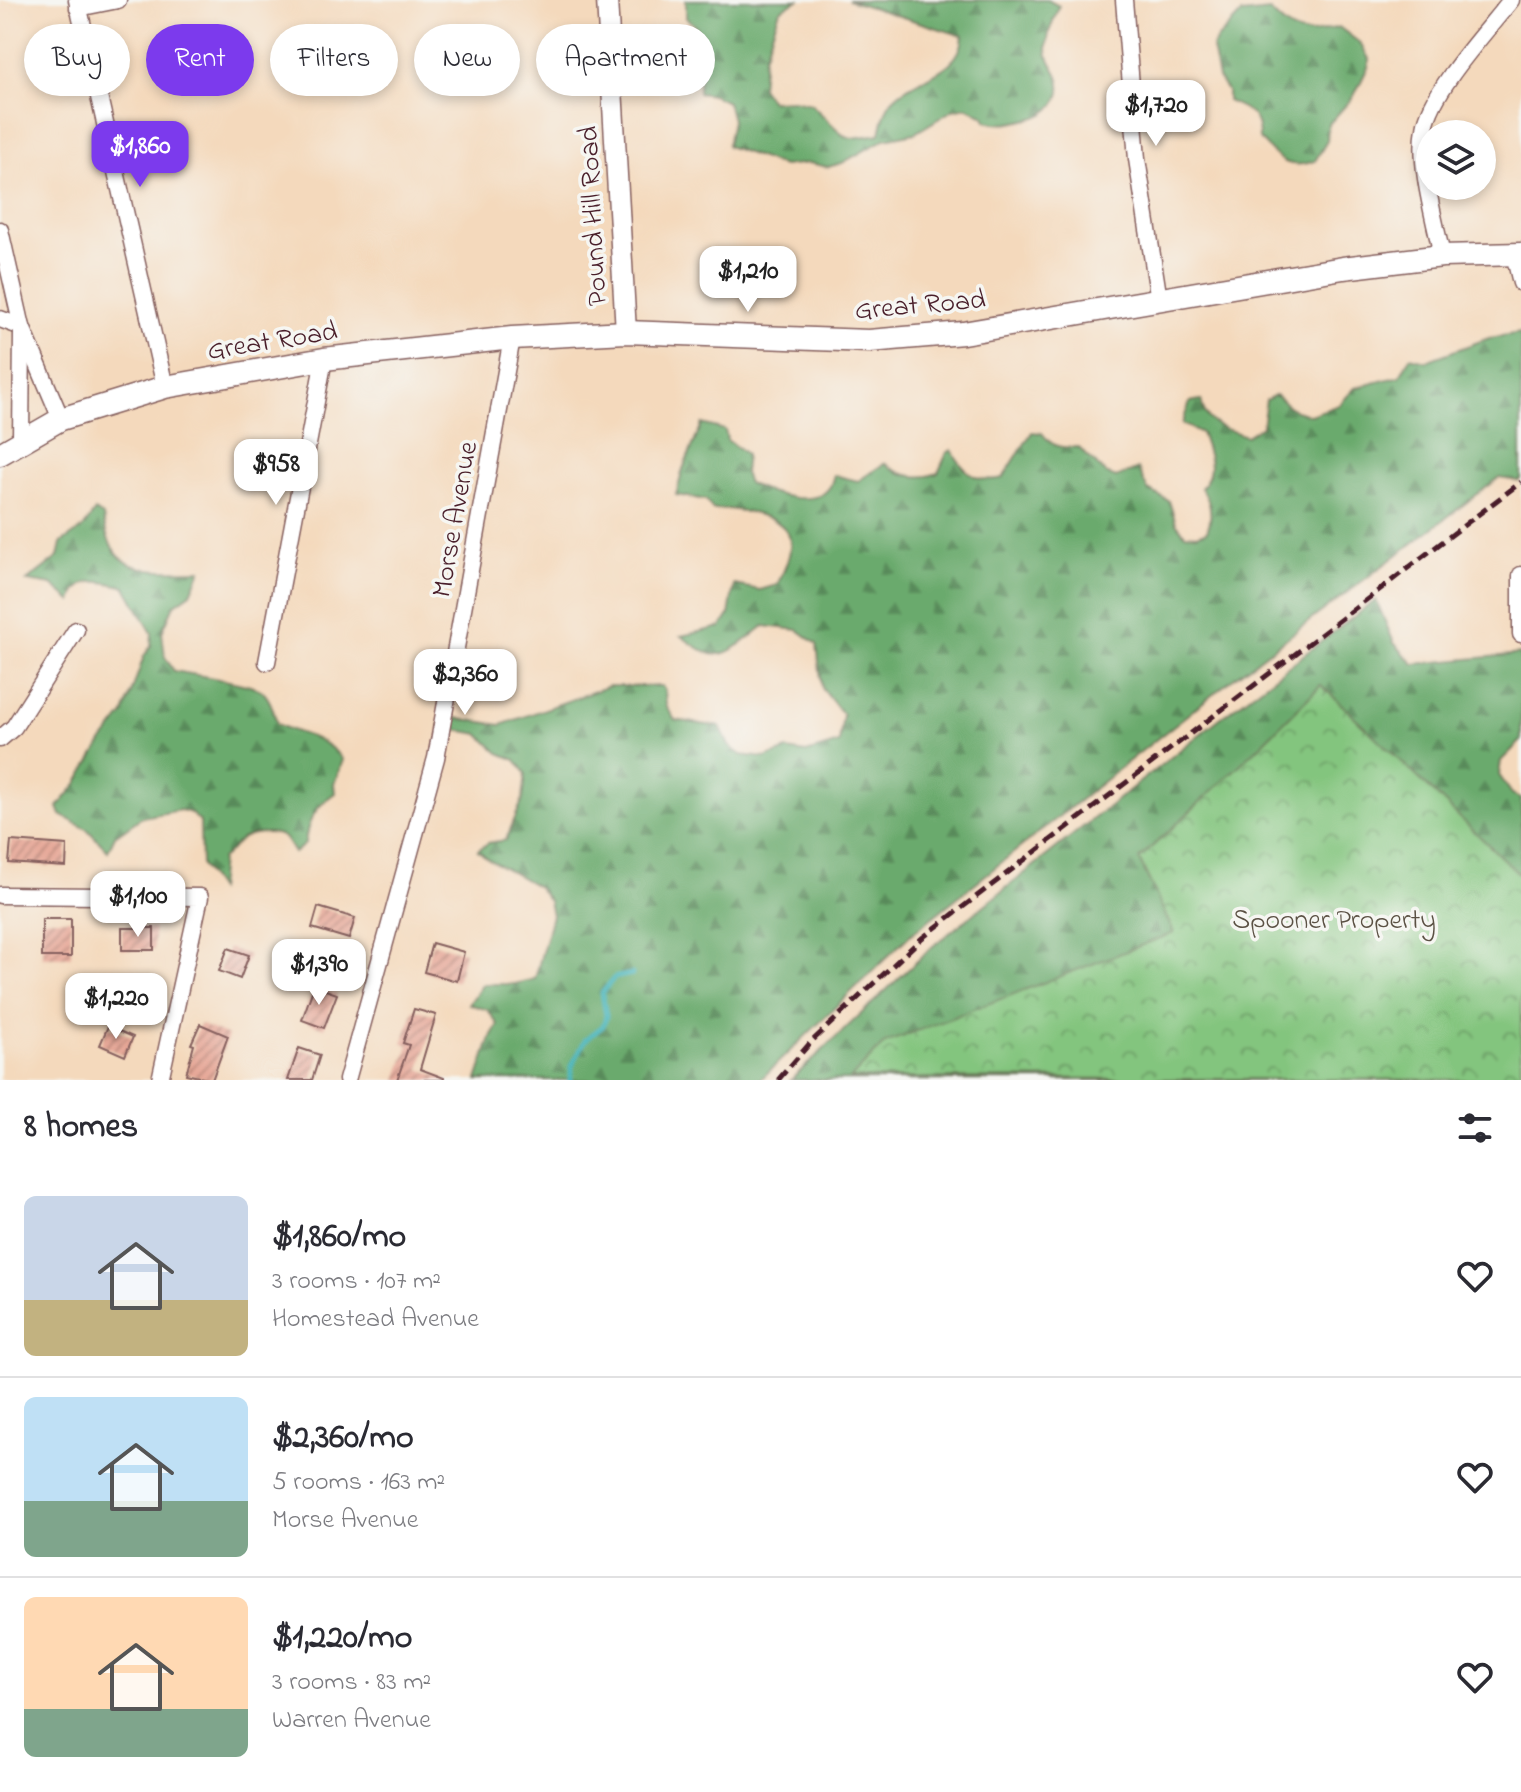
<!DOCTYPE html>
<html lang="en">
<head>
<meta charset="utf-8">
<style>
  :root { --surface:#fff; --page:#f2f2f3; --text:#2b2b33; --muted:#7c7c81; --line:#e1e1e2; --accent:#7c3aed }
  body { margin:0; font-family:"Indie Flower",sans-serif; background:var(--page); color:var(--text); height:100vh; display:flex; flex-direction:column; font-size:30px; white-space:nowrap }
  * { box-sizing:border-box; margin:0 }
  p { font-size:26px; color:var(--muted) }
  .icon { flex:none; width:44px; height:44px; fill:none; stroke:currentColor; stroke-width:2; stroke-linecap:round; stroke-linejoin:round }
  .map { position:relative; height:1080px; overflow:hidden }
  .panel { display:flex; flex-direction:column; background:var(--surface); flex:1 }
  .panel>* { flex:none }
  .hud { position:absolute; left:24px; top:24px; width:800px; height:72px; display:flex; gap:16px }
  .buttons { position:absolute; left:1416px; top:120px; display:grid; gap:16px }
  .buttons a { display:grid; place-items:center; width:80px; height:80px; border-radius:50%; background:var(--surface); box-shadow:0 4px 12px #0003; font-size:40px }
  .price { position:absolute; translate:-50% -68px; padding:0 18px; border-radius:16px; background:#fff; color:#222; font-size:26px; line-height:52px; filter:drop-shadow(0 2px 4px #0008) }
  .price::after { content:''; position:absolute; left:50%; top:48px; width:24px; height:18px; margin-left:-12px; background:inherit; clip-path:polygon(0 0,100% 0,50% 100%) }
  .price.on { background:var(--accent); color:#fff }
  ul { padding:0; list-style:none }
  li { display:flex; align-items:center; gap:24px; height:200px; padding:0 24px }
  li+li { border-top:2px solid var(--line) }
  li span { display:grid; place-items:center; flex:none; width:224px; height:160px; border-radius:12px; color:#555 }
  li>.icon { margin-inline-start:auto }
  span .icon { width:96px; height:96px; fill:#fffc; stroke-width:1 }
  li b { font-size:34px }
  h2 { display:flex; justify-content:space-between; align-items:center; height:96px; padding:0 24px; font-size:34px }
  .pill { padding:0 28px; border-radius:36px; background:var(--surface); box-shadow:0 4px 12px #0003; font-size:28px; line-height:72px }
  .pill.on { background:var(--accent); color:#fff }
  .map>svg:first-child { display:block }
  .forest { fill:url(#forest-firs); stroke:#5a644c; stroke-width:2 }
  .park { fill:url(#park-crowns); stroke:#667254; stroke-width:2 }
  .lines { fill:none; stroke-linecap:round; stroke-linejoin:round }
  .stream { stroke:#44b4ba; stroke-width:5 }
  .building { fill:url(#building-hatch) }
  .minor-casing { stroke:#86605e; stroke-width:19 }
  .tertiary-casing { stroke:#86605e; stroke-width:23 }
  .secondary-casing { stroke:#86605e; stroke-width:25 }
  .minor { stroke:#fff; stroke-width:16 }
  .tertiary { stroke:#fff; stroke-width:20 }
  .secondary { stroke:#fff; stroke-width:22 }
  .rail { stroke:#4a1f2b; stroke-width:5; stroke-dasharray:12 6; stroke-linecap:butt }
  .labels { text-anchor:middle; stroke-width:7; stroke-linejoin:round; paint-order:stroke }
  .street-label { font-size:28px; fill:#4a1f2b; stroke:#f6f6f2 }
  .park-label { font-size:28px; fill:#5b5144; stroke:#f6f6f2 }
</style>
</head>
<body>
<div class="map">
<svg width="1521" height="1080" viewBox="0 0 1521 1080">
  <defs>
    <pattern id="forest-firs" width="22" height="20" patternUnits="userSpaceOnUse" patternTransform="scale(2)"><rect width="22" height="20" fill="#6aaa6d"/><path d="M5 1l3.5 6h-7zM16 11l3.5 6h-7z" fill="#598a5a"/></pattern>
    <pattern id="park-crowns" width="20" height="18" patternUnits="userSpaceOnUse" patternTransform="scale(2)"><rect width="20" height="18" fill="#83c57e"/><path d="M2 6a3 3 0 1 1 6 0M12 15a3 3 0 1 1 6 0" fill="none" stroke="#6d9f67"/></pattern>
    <pattern id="building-hatch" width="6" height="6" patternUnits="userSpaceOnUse" patternTransform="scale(2)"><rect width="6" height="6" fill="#e6a695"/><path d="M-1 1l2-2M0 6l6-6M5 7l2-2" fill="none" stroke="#bc877a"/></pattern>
  </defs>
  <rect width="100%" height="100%" fill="#f6f6f2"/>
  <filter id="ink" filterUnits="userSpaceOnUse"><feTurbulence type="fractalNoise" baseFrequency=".0125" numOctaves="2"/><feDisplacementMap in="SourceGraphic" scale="16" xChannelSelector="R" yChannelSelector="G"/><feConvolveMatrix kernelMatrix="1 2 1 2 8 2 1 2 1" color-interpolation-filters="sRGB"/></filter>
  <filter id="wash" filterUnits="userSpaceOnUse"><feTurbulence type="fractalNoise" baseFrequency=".006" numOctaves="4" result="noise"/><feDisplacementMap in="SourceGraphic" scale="32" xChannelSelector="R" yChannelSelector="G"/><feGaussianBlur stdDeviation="1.8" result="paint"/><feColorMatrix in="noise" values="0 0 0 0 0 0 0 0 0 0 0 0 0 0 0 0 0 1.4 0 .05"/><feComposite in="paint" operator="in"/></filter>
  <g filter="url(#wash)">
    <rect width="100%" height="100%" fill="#f4d9bc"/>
    <g class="forest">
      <path d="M686 0H798L780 10 764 57 761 87 771 101 793 100 811 104 843 135 852 138 880 134C882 124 884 112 890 103 910 76 960 77 963 36L848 0H1048L1059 6C1053 21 1044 40 1048 56 1050 64 1057 71 1059 79 1065 100 1049 115 1029 119 1013 123 1002 126 986 121L984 116 967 107 953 110 915 133 885 139 842 163 828 167 809 163 783 166 727 146 732 120 727 102 713 95 698 93C697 77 703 75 705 62 709 42 701 28 686 18Z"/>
      <path d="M1270 11C1296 38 1303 36 1339 27L1361 44 1369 59V65L1354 96 1328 125 1327 141 1315 161C1286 171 1279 159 1259 139 1259 113 1249 111 1227 101V91L1218 78 1212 48 1217 39 1241 14Z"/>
      <path d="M1521 333V479L1518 481 1499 478 1231 680 910 935 760 1080H477L492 1035 498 1025 488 1010 469 1004 483 984H514L535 979 552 915 549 901 538 887 487 858 478 850 488 843 506 840 523 799 526 773 516 760 499 753 479 734 440 727 443 716 501 725 609 686H662L665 691 666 706 675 720 720 727 729 746 741 755 765 758 787 750 806 753 839 743 843 715 822 688 817 644 798 630 764 626C751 635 726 661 709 653 699 650 690 642 681 636L721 627 729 615 734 585 760 590 777 585C795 550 801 525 756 514 740 511 728 507 713 510L706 500 676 495 683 469 702 424 725 430 727 440 746 454 744 473 748 483C767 493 814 509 829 488 832 484 832 480 834 475L858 481 885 463C898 476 920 480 938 473L947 453 952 450C964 473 977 484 1003 478L1032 432 1042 433C1053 448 1061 448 1078 447L1106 474 1116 478 1138 469 1148 490 1169 501 1176 523 1185 534 1197 535 1207 531C1213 516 1211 501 1201 488 1217 471 1208 454 1201 433L1182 424 1190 402 1201 400C1205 426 1224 428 1246 436L1262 426 1266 400 1275 395 1295 411 1310 415 1339 405 1355 388 1400 376 1410 357 1426 361 1489 338Z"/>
      <path d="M95 511 103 516C110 578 151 570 201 570L191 593 174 605 162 632 165 657 174 671C191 674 250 683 261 690 271 698 274 713 277 724 304 737 323 735 343 760L334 784 335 793C316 806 307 821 305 844L294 853C291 849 287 840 283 837 273 830 247 833 239 841 232 847 229 854 221 859L218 890 201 865 200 822 191 813 181 810 142 817 115 836 108 851 88 830 61 815 58 807 77 784 103 741 124 714 144 656 151 646 152 633 126 587C105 582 79 573 72 602L52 585 27 581 58 557 61 543 83 528Z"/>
      <polygon points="1376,600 1394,643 1414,664 1521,654 1521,741 1501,761 1499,775 1512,794 1521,798 1521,1080 791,1080 933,946 1219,719"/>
    </g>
    <polygon class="park" points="1321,685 1521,876 1521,1080 851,1078 885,1043 1174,933 1139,859 1260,746"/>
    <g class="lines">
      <polyline class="stream" points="570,1080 572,1066 585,1040 603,1026 606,1016 602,993 614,978 632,974"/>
    </g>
    <g id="blocks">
      <g class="building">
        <polygon points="11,841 67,845 66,867 9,863"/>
        <polygon points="318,907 355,918 349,939 312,928"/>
        <rect x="42" y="919" width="29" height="38"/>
        <rect x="122" y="928" width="32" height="22"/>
        <polygon points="432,943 464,952 457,981 424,972"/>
        <polygon points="228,948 249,955 240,979 219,971"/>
        <polygon points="112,981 144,990 139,1011 107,1003"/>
        <polygon points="314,986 337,994 324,1028 302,1020"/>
        <polygon points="414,1009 436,1015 420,1069 444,1078 444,1080 397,1080 409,1045 403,1043"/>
        <polygon points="200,1024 228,1036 212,1080 186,1074 194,1045 191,1044"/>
        <polygon points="108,1026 133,1037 125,1056 100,1045"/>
        <polygon points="299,1048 320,1055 312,1080 288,1080"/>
      </g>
    </g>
  </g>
  <g filter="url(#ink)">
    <use href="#blocks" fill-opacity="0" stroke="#86605e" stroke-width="2"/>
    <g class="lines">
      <g class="minor-casing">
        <g id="minor">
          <polyline points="77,0 165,387"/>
          <polyline points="1124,0 1137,159 1159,300"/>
          <polyline points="78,8 118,0"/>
          <polyline points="0,230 22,327 61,419"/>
          <polyline points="1514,254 1521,283"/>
          <path d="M1442 256C1435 221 1418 163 1425 128 1431 90 1486 32 1511 0"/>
          <polyline points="0,319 22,327"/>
          <polyline points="21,440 22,332"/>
          <polyline points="1521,575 1521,634"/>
          <polyline points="267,662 324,359"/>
          <polyline points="0,739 14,727 76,630"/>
          <polyline points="0,895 200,897 160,1080"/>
          <polyline points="347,1080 436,758 512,338"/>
        </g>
      </g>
      <g class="tertiary-casing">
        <polyline id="tertiary" points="607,0 626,332"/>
      </g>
      <g class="secondary-casing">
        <polyline id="secondary" points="0,454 61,419 165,387 324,359 512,338 626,332 869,341 963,333 1343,268 1442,256 1521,254"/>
      </g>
      <use href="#minor" class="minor"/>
      <use href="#tertiary" class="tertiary"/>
      <use href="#secondary" class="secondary"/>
      <polyline class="rail" points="778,1080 811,1042 922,938 1521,482"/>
    </g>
  </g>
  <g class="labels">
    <g class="street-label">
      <text transform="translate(591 216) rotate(-93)" y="10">Pound Hill Road</text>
      <text transform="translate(920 303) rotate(-5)" y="10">Great Road</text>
      <text transform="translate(272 339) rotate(-9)" y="10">Great Road</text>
      <text transform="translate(453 519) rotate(-80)" y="10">Morse Avenue</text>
    </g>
    <g class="park-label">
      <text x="1334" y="928">Spooner Property</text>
    </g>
  </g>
</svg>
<div class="buttons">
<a><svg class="icon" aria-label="layers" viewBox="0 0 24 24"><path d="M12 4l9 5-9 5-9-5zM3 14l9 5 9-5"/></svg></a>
</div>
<b class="price" style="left:1156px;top:148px">$1,720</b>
<b class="price on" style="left:140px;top:189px">$1,860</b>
<b class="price" style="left:748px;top:314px">$1,210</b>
<b class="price" style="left:276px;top:507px">$958</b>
<b class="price" style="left:465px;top:717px">$2,360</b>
<b class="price" style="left:138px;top:939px">$1,100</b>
<b class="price" style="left:319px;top:1007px">$1,390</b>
<b class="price" style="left:116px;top:1041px">$1,220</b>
<div class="hud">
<a class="pill">Buy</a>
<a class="pill on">Rent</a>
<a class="pill">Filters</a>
<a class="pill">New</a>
<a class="pill">Apartment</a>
</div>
</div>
<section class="panel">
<h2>8 homes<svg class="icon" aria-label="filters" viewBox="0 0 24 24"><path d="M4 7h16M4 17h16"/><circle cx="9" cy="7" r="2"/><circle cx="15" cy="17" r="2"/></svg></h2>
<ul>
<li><span style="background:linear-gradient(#c9d6e8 65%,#c2b280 0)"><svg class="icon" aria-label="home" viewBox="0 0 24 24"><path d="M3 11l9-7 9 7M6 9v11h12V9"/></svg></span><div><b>$1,860/mo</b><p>3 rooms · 107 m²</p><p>Homestead Avenue</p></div><svg class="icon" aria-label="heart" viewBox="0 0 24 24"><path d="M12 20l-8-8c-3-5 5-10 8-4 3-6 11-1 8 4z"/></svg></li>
<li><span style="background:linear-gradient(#bfe0f5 65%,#7fa58c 0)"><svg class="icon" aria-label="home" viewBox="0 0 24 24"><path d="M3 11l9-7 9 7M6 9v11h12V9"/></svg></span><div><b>$2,360/mo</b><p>5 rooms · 163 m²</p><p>Morse Avenue</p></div><svg class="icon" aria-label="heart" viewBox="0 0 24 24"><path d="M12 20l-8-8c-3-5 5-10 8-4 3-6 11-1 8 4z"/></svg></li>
<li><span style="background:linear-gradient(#ffd9b3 70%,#7fa58c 0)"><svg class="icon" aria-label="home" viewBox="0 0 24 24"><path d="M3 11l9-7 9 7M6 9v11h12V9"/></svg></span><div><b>$1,220/mo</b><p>3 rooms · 83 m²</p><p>Warren Avenue</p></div><svg class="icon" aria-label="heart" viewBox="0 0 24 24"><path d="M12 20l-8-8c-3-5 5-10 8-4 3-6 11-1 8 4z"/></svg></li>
</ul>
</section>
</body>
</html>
